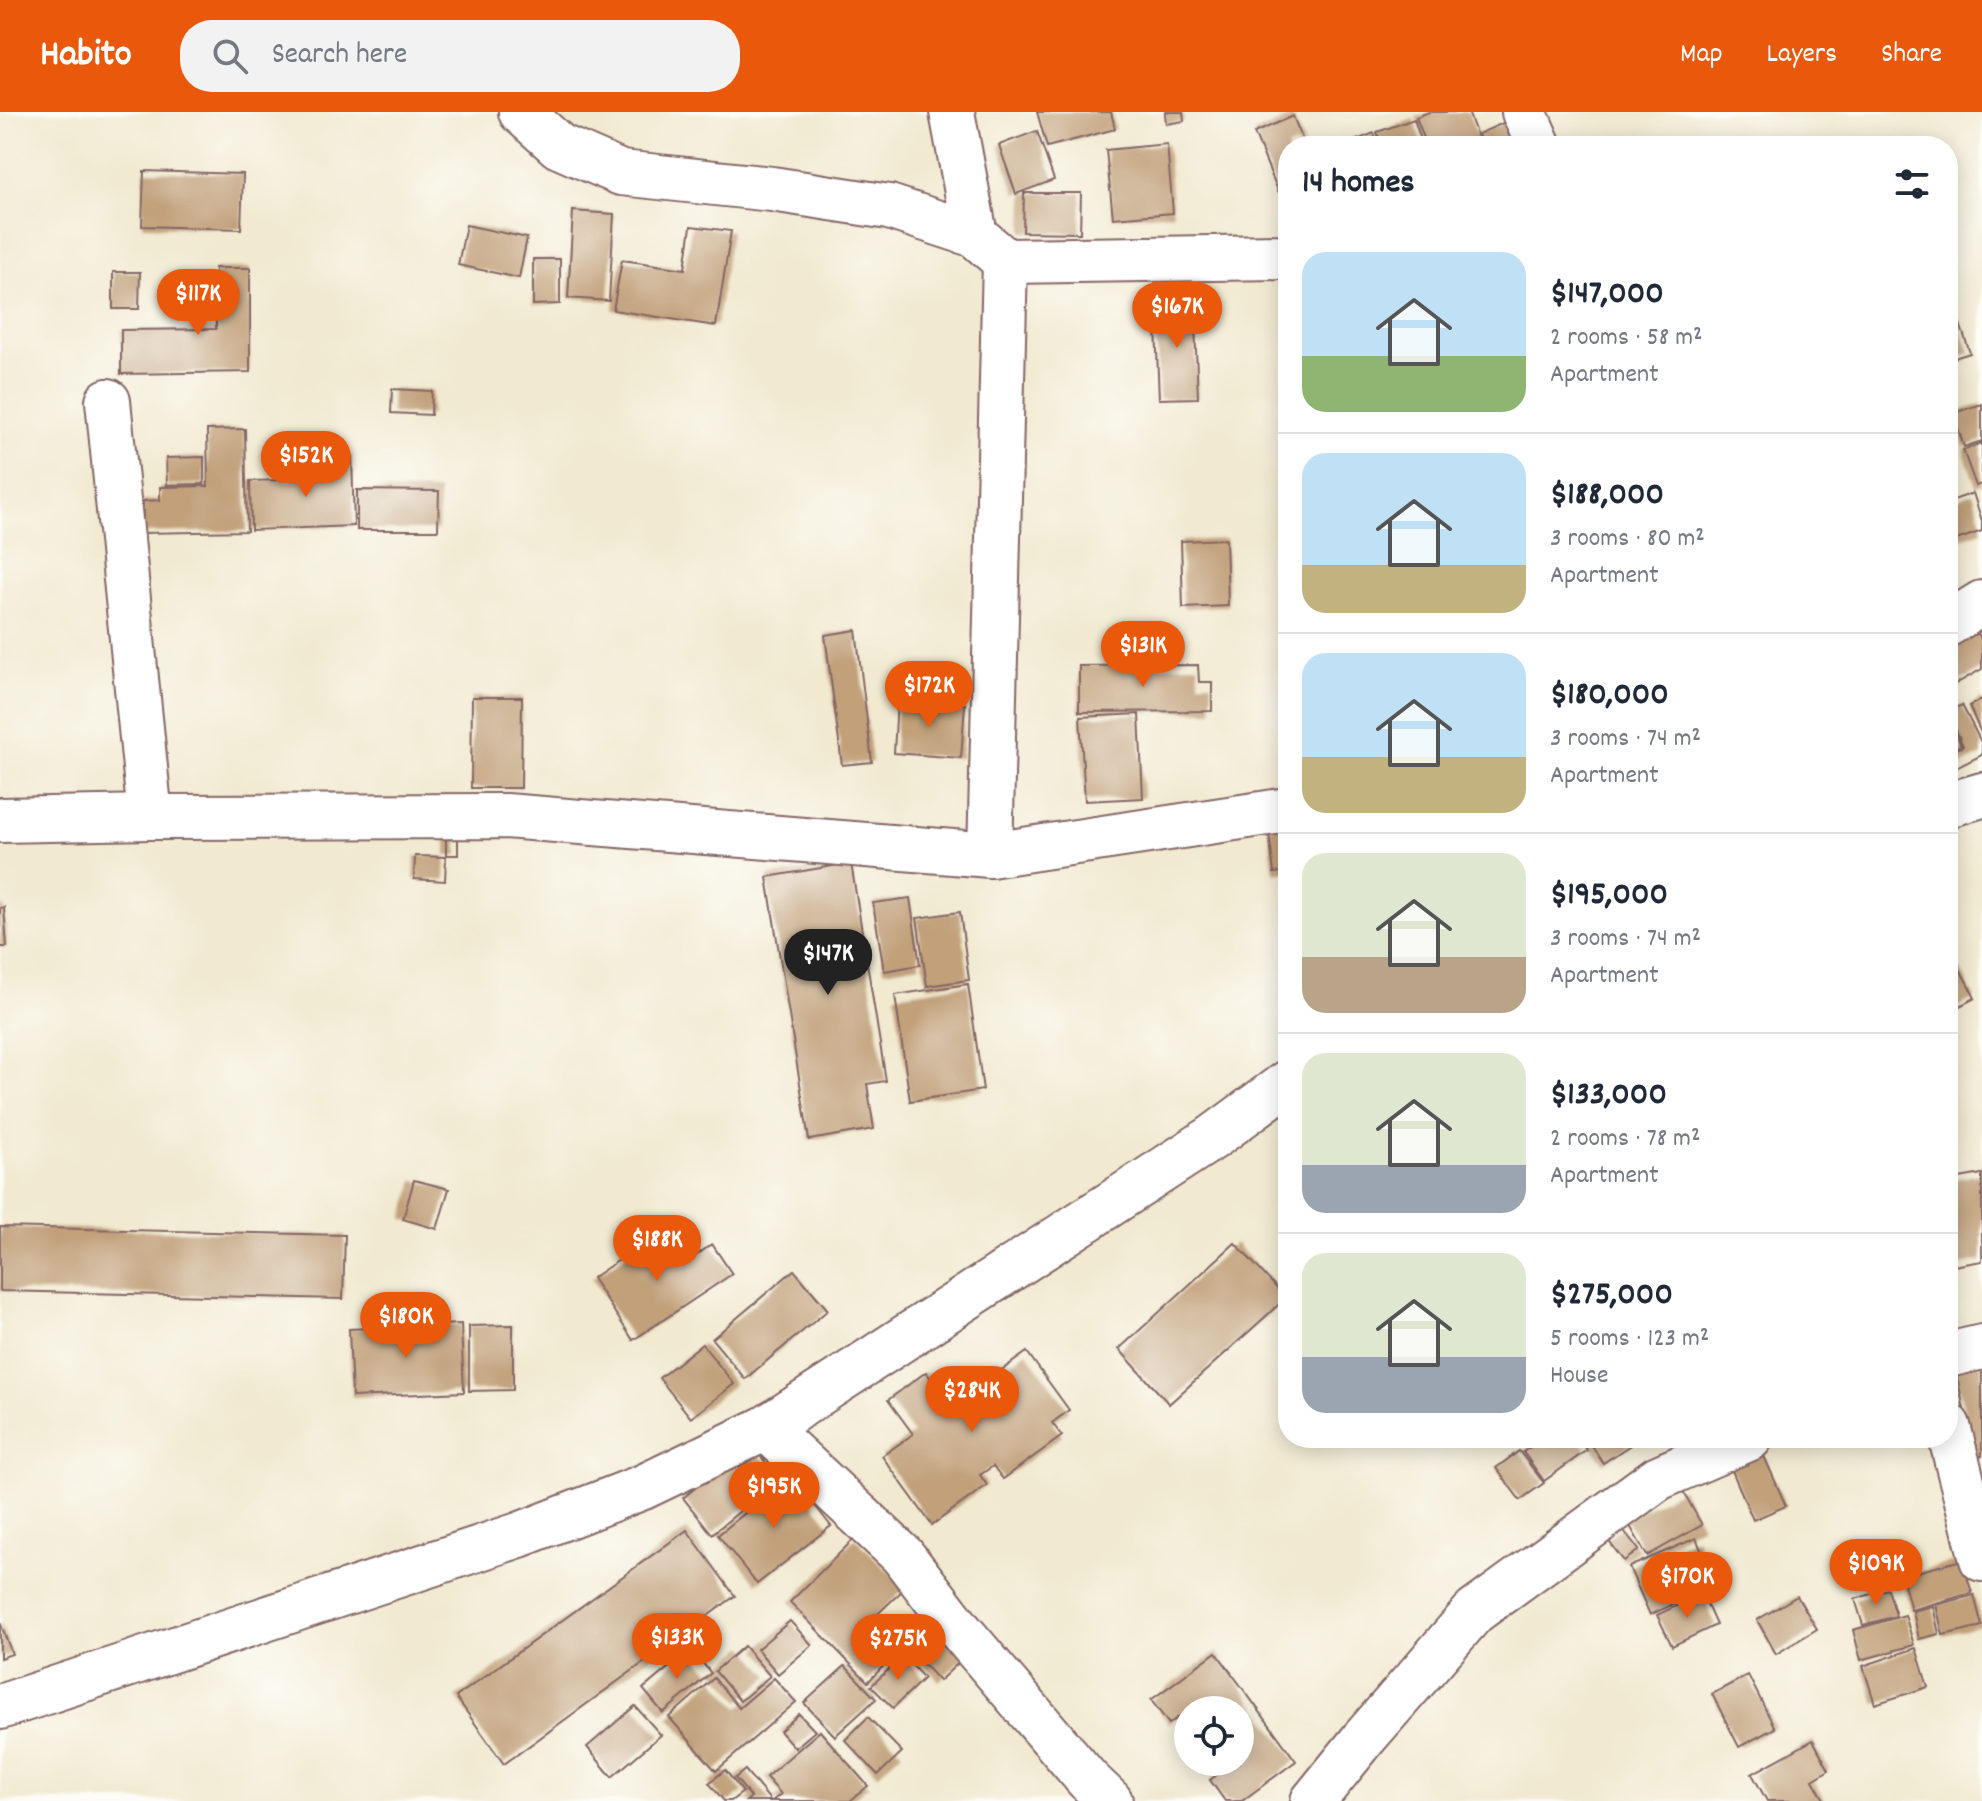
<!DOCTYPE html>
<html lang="en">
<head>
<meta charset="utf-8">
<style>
  :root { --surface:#fff; --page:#f2f2f3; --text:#1f2937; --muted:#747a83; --line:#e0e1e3; --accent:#ea580c }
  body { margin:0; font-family:Dekko,sans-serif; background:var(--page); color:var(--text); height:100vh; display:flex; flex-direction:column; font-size:30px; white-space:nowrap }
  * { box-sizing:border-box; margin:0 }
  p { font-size:26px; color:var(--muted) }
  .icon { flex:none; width:44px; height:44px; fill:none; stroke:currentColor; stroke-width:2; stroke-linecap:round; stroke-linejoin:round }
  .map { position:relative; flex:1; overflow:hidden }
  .details { position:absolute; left:1278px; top:24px; width:680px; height:1312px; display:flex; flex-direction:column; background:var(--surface); border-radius:32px; box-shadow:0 4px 20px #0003 }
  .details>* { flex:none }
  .tools { position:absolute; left:1174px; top:1584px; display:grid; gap:16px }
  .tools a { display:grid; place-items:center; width:80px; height:80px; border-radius:50%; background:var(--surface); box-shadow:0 4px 20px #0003; font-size:40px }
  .price { position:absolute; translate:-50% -68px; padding:0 18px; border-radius:28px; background:var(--accent); color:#fff; font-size:26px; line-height:52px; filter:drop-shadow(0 2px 4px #0008) }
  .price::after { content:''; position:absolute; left:50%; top:48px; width:24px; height:18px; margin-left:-12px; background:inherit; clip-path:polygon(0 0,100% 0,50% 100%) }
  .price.on { background:#222; color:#fff }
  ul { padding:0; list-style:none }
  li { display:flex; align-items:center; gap:24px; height:200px; padding:0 24px }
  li+li { border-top:2px solid var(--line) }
  li span { display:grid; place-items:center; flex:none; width:224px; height:160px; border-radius:24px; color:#555 }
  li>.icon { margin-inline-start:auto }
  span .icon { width:96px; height:96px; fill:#fffc; stroke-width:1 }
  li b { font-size:34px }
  h2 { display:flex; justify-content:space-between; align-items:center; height:96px; padding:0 24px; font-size:34px }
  header { display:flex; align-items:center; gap:48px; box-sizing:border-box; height:112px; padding:0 40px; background:var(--accent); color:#fff }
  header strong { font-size:38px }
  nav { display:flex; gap:44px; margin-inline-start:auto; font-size:28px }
  .search { width:560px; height:72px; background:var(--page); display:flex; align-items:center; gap:20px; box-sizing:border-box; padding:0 28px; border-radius:32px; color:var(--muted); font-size:30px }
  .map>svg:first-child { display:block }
  .building { fill:#c1a07a }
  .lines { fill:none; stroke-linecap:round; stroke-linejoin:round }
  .minor-casing { stroke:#846665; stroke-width:48 }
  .minor { stroke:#fff; stroke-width:44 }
</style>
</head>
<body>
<header>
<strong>Habito</strong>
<div class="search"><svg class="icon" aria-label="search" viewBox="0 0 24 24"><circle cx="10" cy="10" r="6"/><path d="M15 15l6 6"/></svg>Search here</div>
<nav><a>Map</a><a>Layers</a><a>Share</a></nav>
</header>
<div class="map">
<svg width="1982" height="1689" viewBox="0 0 1982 1689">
  <rect width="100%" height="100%" fill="#fdfcf7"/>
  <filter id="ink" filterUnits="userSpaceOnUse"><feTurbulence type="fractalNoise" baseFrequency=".0125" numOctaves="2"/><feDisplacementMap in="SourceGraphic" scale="16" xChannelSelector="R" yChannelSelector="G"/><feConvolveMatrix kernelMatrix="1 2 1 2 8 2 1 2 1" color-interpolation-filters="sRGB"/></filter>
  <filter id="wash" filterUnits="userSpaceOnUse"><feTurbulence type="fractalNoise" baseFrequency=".006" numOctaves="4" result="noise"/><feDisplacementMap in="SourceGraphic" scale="32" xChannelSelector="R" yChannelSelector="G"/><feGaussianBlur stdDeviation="1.8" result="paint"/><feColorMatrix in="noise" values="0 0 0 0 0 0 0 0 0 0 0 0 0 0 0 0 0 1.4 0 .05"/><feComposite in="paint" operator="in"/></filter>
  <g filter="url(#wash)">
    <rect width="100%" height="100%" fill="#f1e9d0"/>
    <g id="blocks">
      <g class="building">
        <polygon points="1037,0 1111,0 1115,17 1047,35"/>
        <polygon points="1165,0 1183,0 1184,9 1166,12"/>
        <polygon points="1429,0 1468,0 1481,34 1427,34 1416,5"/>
        <polygon points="1293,4 1305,34 1288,34 1288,77 1279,81 1254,21"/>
        <polygon points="1414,7 1423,34 1382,34 1377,20"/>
        <polygon points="1510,8 1521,34 1483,34 1478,22"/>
        <polygon points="1037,19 1054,68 1016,82 999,33"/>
        <polygon points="1374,21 1379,34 1342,34"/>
        <polygon points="1167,32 1173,101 1113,106 1106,38"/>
        <polygon points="144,59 243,62 241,117 142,114"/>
        <polygon points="1024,81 1081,81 1080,121 1023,120"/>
        <polygon points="573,99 614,102 609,189 568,186"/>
        <polygon points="466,113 527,126 519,166 458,153"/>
        <polygon points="691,114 731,119 716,214 613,198 622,148 685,157"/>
        <polygon points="533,147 560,147 560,192 533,193"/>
        <polygon points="215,156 250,156 250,260 121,262 121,218 216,217"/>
        <polygon points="113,160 140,160 139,197 113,197"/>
        <polygon points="1194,188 1198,286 1159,287 1155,190"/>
        <polygon points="1957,203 1970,241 1948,248 1948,206"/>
        <polygon points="392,277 432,279 431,303 391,301"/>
        <polygon points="1982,292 1982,329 1964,335 1953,301"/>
        <polygon points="245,317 247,419 143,421 143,389 160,388 160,375 208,374 207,318"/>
        <polygon points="1982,331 1982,372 1976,374 1963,338"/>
        <polygon points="352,343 354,414 251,418 250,369 323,367 322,344"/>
        <polygon points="204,345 204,372 167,373 166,346"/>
        <polygon points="357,378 439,379 438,418 357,418"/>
        <polygon points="1973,381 1982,409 1982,419 1951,430 1948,421 1948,390"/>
        <polygon points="1226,427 1228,494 1183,496 1181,429"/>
        <polygon points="856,518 872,650 842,653 825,523"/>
        <polygon points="1976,518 1982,528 1982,557 1950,575 1948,534"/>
        <polygon points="1198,553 1199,570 1212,570 1212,599 1079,600 1079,554"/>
        <polygon points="472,585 522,585 521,676 471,676"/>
        <polygon points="1982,587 1982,623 1969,594"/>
        <polygon points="897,588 965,592 961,646 894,641"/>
        <polygon points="1962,593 1982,632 1982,643 1948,660 1948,641 1963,634 1948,599"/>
        <polygon points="1139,602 1143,686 1085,689 1080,605"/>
        <polygon points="1948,605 1961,633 1948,639"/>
        <polygon points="1288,712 1288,759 1274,761 1268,714"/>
        <polygon points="446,720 458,721 458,743 446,743"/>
        <polygon points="415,744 446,745 445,769 414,767"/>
        <polygon points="851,751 886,969 867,972 874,1017 809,1028 767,765"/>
        <polygon points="910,786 920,853 884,859 873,791"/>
        <polygon points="4,795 7,835 0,835 0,796"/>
        <polygon points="960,800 969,868 927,874 917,806"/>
        <polygon points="1960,857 1975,886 1948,900 1948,863"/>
        <polygon points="968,872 983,978 910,989 895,883"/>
        <polygon points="1982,1062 1982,1149 1948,1155 1948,1068"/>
        <polygon points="414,1068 449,1077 437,1117 403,1107"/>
        <polygon points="0,1115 345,1123 343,1187 0,1179"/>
        <polygon points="661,1120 683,1153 712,1132 732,1162 633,1228 592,1166"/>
        <polygon points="1235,1131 1286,1186 1169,1292 1119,1237"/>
        <polygon points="794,1158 828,1198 745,1267 712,1227"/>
        <polygon points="461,1212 464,1280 352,1285 349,1217"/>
        <polygon points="513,1213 513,1278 469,1279 469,1214"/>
        <polygon points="702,1232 734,1272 691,1306 659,1266"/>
        <polygon points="1027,1240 1069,1298 1052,1311 1062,1324 1003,1367 993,1354 980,1363 987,1373 932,1413 882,1344 913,1322 888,1288 926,1260 951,1294"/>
        <polygon points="1982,1249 1982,1344 1974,1345 1955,1255"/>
        <polygon points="1543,1326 1578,1326 1587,1338 1544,1369 1523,1340"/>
        <polygon points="1587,1326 1641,1326 1603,1351"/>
        <polygon points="750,1331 779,1367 712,1422 683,1386"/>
        <polygon points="1760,1335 1786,1394 1753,1408 1728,1349"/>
        <polygon points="1519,1339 1544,1371 1520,1388 1496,1356"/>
        <polygon points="791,1364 831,1414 757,1472 718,1423"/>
        <polygon points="1682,1377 1702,1413 1647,1444 1626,1407"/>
        <polygon points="1621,1415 1639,1438 1624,1449 1607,1427"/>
        <polygon points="687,1418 735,1484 504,1652 456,1585"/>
        <polygon points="855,1426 905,1476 866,1513 895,1542 868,1570 790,1490"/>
        <polygon points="1696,1426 1716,1473 1650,1503 1629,1455"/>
        <polygon points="1962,1448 1972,1481 1911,1498 1902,1464"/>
        <polygon points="1888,1477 1896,1504 1863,1513 1855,1487"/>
        <polygon points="1702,1482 1716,1513 1672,1534 1657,1503"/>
        <polygon points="1974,1483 1982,1514 1943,1523 1936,1493"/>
        <polygon points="1797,1484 1817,1517 1776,1542 1757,1508"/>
        <polygon points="1933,1494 1939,1522 1919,1527 1913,1499"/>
        <polygon points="929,1496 970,1540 939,1569 898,1525"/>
        <polygon points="1905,1503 1914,1533 1861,1548 1853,1518"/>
        <polygon points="790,1509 812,1533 778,1562 757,1537"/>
        <polygon points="0,1510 12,1542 0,1546"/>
        <polygon points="744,1534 770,1564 740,1589 715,1559"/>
        <polygon points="1916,1536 1928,1575 1875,1592 1863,1554"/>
        <polygon points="691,1537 711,1561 663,1601 643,1577"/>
        <polygon points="1216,1540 1296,1649 1242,1689 1225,1689 1210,1668 1229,1654 1226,1650 1240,1650 1240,1598 1188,1598 1169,1612 1151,1588"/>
        <polygon points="903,1544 924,1566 893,1596 871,1574"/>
        <polygon points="845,1554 876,1587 835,1624 804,1591"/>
        <polygon points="1748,1563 1775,1616 1739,1635 1712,1582"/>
        <polygon points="714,1566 739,1596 774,1566 796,1590 716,1659 669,1605"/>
        <polygon points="635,1594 661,1623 612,1665 587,1635"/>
        <polygon points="799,1602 815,1619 795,1636 780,1619"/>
        <polygon points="868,1605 902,1640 878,1663 845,1628"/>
        <polygon points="820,1619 868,1674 850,1689 772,1689 781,1682 766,1665"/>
        <polygon points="1813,1628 1829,1658 1813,1668 1825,1689 1767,1689 1752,1662"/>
        <polygon points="725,1658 743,1680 731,1689 724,1689 709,1671"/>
        <polygon points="745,1658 771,1689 746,1689 751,1685 735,1666"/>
      </g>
    </g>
  </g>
  <g filter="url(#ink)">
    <use href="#blocks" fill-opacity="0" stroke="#846665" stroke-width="2"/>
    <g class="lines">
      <g class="minor-casing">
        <g id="minor">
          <polyline points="521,0 559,34 621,61 772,77 889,95 975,123 1005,149 1288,145"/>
          <polyline points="952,0 975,123"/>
          <polyline points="1524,0 1539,34"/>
          <polyline points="108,289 150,705"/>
          <polyline points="1948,512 1982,491"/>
          <polyline points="1948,693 1982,683"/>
          <polyline points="0,708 150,705 506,704 990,743 1288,698"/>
          <polyline points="990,743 1005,149"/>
          <polyline points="1948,1243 1982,1235"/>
          <polyline points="1948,1314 1982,1447"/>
          <polyline points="766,1316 902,1443 959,1517 1088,1668 1110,1689"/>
          <polyline points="0,1595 519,1423 643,1375 766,1316 1212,1026 1288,970"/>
          <polyline points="1313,1689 1365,1625 1474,1500 1658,1366 1750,1326"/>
        </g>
      </g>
      <use href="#minor" class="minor"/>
    </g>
  </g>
</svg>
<div class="tools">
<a><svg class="icon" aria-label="locate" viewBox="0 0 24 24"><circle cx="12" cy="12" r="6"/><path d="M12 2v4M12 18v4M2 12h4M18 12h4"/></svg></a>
</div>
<b class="price" style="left:198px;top:225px">$117K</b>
<b class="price" style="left:1177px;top:238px">$167K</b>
<b class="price" style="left:306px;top:387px">$152K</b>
<b class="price" style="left:1143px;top:577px">$131K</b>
<b class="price" style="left:929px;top:617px">$172K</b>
<b class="price on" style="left:828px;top:885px">$147K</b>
<b class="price" style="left:657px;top:1171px">$188K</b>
<b class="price" style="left:406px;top:1248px">$180K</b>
<b class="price" style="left:972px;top:1322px">$284K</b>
<b class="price" style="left:774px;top:1418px">$195K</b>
<b class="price" style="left:1876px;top:1495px">$109K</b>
<b class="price" style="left:1687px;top:1508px">$170K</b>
<b class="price" style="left:677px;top:1569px">$133K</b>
<b class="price" style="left:898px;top:1570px">$275K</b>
<section class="details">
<h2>14 homes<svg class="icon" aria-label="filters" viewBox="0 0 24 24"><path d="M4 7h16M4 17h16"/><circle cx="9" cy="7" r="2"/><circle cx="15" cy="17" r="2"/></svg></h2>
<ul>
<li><span style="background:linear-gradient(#bfe0f5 65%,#8fb573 0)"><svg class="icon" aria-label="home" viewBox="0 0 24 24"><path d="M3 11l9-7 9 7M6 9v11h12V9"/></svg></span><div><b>$147,000</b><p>2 rooms · 58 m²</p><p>Apartment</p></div></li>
<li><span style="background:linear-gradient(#bfe0f5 70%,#c2b280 0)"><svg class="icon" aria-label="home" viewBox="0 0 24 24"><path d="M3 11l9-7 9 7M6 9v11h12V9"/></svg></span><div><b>$188,000</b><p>3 rooms · 80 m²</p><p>Apartment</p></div></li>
<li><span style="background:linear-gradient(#bfe0f5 65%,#c2b280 0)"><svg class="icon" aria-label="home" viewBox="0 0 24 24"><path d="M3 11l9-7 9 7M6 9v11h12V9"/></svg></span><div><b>$180,000</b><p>3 rooms · 74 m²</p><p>Apartment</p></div></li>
<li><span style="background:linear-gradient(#dfe7d0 65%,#b9a48a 0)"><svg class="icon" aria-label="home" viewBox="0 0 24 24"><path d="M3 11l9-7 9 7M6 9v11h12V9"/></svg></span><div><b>$195,000</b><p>3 rooms · 74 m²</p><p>Apartment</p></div></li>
<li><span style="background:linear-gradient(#dfe7d0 70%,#9aa5b1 0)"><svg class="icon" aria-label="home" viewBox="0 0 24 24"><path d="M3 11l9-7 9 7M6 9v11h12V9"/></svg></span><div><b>$133,000</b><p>2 rooms · 78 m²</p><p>Apartment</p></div></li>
<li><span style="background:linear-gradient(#dfe7d0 65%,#9aa5b1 0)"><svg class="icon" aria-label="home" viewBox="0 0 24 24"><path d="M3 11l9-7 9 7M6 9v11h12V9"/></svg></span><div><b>$275,000</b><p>5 rooms · 123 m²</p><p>House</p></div></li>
</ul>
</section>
</div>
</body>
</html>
